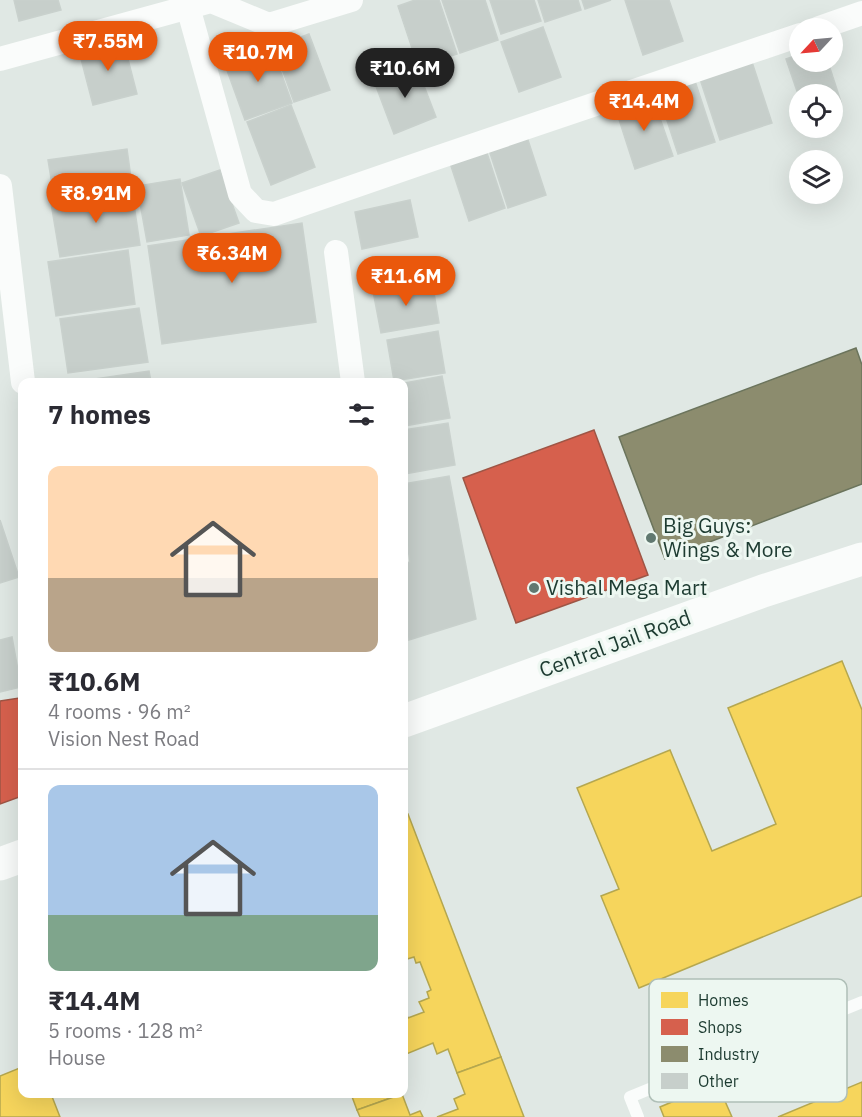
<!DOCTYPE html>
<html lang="en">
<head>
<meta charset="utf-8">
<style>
  :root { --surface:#fff; --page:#f7f7f7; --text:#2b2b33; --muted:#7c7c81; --line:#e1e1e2; --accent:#ea580c }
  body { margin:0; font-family:"IBM Plex Sans",sans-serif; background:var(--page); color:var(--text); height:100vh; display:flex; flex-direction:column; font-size:22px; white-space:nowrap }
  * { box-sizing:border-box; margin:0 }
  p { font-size:20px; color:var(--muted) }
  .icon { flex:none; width:33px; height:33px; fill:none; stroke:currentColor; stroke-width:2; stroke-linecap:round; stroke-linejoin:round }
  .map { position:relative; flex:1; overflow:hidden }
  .details { position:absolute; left:18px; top:378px; width:390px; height:720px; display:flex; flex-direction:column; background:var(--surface); border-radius:12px; box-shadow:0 6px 24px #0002 }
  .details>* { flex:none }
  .needle { width:39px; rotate:244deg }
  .fabs { position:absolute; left:789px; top:18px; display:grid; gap:12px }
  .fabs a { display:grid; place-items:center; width:54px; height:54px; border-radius:50%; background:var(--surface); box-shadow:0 6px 24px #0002; font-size:30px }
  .price { position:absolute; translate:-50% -51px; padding:0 14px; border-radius:21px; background:var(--accent); color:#fff; font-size:20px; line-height:39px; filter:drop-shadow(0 2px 3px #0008) }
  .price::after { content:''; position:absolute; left:50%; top:36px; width:18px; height:14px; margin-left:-9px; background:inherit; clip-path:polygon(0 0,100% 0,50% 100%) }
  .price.active { background:#222; color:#fff }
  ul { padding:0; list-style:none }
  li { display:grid; align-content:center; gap:12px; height:318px; padding:0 30px }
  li+li { border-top:2px solid var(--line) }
  li span { display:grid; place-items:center; height:186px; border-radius:12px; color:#555 }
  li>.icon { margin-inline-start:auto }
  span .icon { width:108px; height:108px; fill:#fffc; stroke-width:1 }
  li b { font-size:26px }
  h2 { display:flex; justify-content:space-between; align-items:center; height:72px; padding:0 30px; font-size:26px }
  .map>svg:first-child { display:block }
  .homes { fill:#f6d55c; stroke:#b5a74f; stroke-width:1.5 }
  .shops { fill:#d6604d; stroke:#9e5545; stroke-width:1.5 }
  .industry { fill:#8c8c6e; stroke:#6b745c; stroke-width:1.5 }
  .building { fill:#c7cfcb; stroke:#c9d1cd; stroke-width:1.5 }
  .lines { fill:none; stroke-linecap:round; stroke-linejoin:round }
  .service { stroke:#fafcfb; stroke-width:12 }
  .minor { stroke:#fafcfb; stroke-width:24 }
  .secondary { stroke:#fafcfb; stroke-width:33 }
  .poi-dot { fill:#617870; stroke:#edf7f1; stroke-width:2 }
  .labels { text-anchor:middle; stroke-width:6; stroke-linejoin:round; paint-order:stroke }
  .poi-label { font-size:21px; fill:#1d3b31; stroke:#edf7f1; text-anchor:start }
  .street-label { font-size:21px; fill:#1d3b31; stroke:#edf7f1 }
  .key { fill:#edf7f1; stroke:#afbfb7; stroke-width:1.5 }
  .key-label { font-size:16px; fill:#1d3b31 }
</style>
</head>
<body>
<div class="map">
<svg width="862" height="1117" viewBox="0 0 862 1117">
  <rect width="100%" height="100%" fill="#e0e8e4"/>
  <g class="homes">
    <polygon points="842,661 862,710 862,896 639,988 601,896 619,889 577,788 670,750 712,851 776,824 728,708"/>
    <polygon points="408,814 501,1057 457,1073 448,1049 437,1054 433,1043 404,1055 404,1007 408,1018 424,1012 419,1002 429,998 427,992 431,990 420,962 416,963 414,957 404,960 404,816"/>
    <polygon points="501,1057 524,1117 437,1117 458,1109 454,1099 465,1094 457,1073"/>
    <polygon points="22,1067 22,1094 51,1094 60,1117 0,1117 0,1076"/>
    <polygon points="862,1082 862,1117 778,1117"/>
    <polygon points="717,1083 732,1117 664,1117 660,1107"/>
    <polygon points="351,1094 402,1094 357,1110"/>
    <polygon points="402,1094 410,1115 420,1111 423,1117 360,1117 357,1110"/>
  </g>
  <g class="shops">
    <polygon points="594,430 648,575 516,623 463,478"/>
    <polygon points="19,698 22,730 22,796 0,804 0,701"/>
  </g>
  <polygon class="industry" points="856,348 862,365 862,484 665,559 619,437"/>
  <g class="building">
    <polygon points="14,0 58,0 61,10 19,21"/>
    <polygon points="415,0 439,0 457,54 418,66 398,6"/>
    <polygon points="442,0 485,0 498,40 460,53"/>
    <polygon points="490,0 534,0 541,21 501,34"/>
    <polygon points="538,0 578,0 581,10 545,22"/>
    <polygon points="582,0 611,0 585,9"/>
    <polygon points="625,0 669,0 683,41 643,55"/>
    <polygon points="543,27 561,77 519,92 501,42"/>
    <polygon points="309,34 330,90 294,102 274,47"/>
    <polygon points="123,40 137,94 93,105 79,51"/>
    <polygon points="271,45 292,103 245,120 224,62"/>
    <polygon points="800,54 800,62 828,62 841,102 832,104 832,94 800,94 800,100 786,59"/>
    <polygon points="752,62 772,123 720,140 700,79"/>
    <polygon points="416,65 436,117 394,134 374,81"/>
    <polygon points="695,81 715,142 678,154 658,93"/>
    <polygon points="652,95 673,156 635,169 615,107"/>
    <polygon points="291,105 315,167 271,185 247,122"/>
    <polygon points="527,137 546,195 508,208 489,150"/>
    <polygon points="127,149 132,185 54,197 48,160"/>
    <polygon points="486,150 505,208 469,221 450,163"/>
    <polygon points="220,170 239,223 201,236 182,183"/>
    <polygon points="180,179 189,235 147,242 137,186"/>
    <polygon points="132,191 140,245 60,257 51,203"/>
    <polygon points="410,200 418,237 362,249 355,212"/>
    <polygon points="302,223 316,322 162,344 148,246"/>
    <polygon points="128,250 135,304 56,316 48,262"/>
    <polygon points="432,281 439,323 381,333 373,291"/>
    <polygon points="139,308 148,362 68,373 60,319"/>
    <polygon points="438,331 445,373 394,381 387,340"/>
    <polygon points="149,371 151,382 74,382"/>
    <polygon points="442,376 450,418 404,426 404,383"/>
    <polygon points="448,423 455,465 404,474 404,430"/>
    <polygon points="449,476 476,619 409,640 404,564 410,562 404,522 404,484"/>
    <polygon points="0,520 19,577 0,583"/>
    <polygon points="12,637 21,687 0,692 0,640"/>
  </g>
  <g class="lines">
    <polyline class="service" points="638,1117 630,1097 862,1002"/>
    <g class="minor">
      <polyline points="188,7 240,194 256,211 274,214 436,158 800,35"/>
      <polyline points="819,28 862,13"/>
      <polyline points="0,59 211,1 269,25 351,0"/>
      <polyline points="0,186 23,382"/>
      <polyline points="336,252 353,382"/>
    </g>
    <g class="secondary">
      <polyline points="404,721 763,591 862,559"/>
      <polyline points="0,864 22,856"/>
    </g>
  </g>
  <g class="poi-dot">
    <circle cx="651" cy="538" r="6"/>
    <circle cx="534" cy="588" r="6"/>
  </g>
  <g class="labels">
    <g class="poi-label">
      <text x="663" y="533">Big Guys:<tspan x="663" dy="24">Wings &amp; More</tspan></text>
      <text x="546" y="595">Vishal Mega Mart</text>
    </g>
    <g class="street-label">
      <text transform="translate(615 644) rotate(-20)" y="7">Central Jail Road</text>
    </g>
  </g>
  <rect x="649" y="979" width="198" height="123" rx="9" class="key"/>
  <rect x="661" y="992" width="27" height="16" fill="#f6d55c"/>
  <rect x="661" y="1019" width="27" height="16" fill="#d6604d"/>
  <rect x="661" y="1046" width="27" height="16" fill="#8c8c6e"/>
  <rect x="661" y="1073" width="27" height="16" fill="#c7cfcb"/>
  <g class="key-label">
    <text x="698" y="1006">Homes</text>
    <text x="698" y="1033">Shops</text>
    <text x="698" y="1060">Industry</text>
    <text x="698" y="1087">Other</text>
  </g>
</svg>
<div class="fabs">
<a><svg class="needle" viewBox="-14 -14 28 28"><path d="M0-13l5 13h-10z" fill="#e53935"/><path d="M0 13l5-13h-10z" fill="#7c7c81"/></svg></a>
<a><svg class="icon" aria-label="locate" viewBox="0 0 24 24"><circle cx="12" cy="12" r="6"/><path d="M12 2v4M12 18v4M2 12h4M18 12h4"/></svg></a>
<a><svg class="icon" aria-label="layers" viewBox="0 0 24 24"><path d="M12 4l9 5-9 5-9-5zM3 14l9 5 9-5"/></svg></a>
</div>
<b class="price" style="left:108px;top:72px">₹7.55M</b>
<b class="price" style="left:258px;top:83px">₹10.7M</b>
<b class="price active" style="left:405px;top:99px">₹10.6M</b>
<b class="price" style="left:644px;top:132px">₹14.4M</b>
<b class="price" style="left:96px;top:224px">₹8.91M</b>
<b class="price" style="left:232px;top:284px">₹6.34M</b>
<b class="price" style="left:406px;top:307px">₹11.6M</b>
<section class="details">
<h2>7 homes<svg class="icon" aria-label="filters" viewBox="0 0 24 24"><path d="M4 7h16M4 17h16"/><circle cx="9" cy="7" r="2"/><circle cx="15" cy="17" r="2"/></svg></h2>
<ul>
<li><span style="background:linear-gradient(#ffd9b3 60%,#b9a48a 0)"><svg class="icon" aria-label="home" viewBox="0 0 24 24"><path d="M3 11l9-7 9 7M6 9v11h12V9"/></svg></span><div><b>₹10.6M</b><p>4 rooms · 96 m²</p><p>Vision Nest Road</p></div></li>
<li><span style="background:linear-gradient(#a9c7e8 70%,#7fa58c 0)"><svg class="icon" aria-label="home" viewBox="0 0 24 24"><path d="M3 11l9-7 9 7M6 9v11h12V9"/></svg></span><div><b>₹14.4M</b><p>5 rooms · 128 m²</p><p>House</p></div></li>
</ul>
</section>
</div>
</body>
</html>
